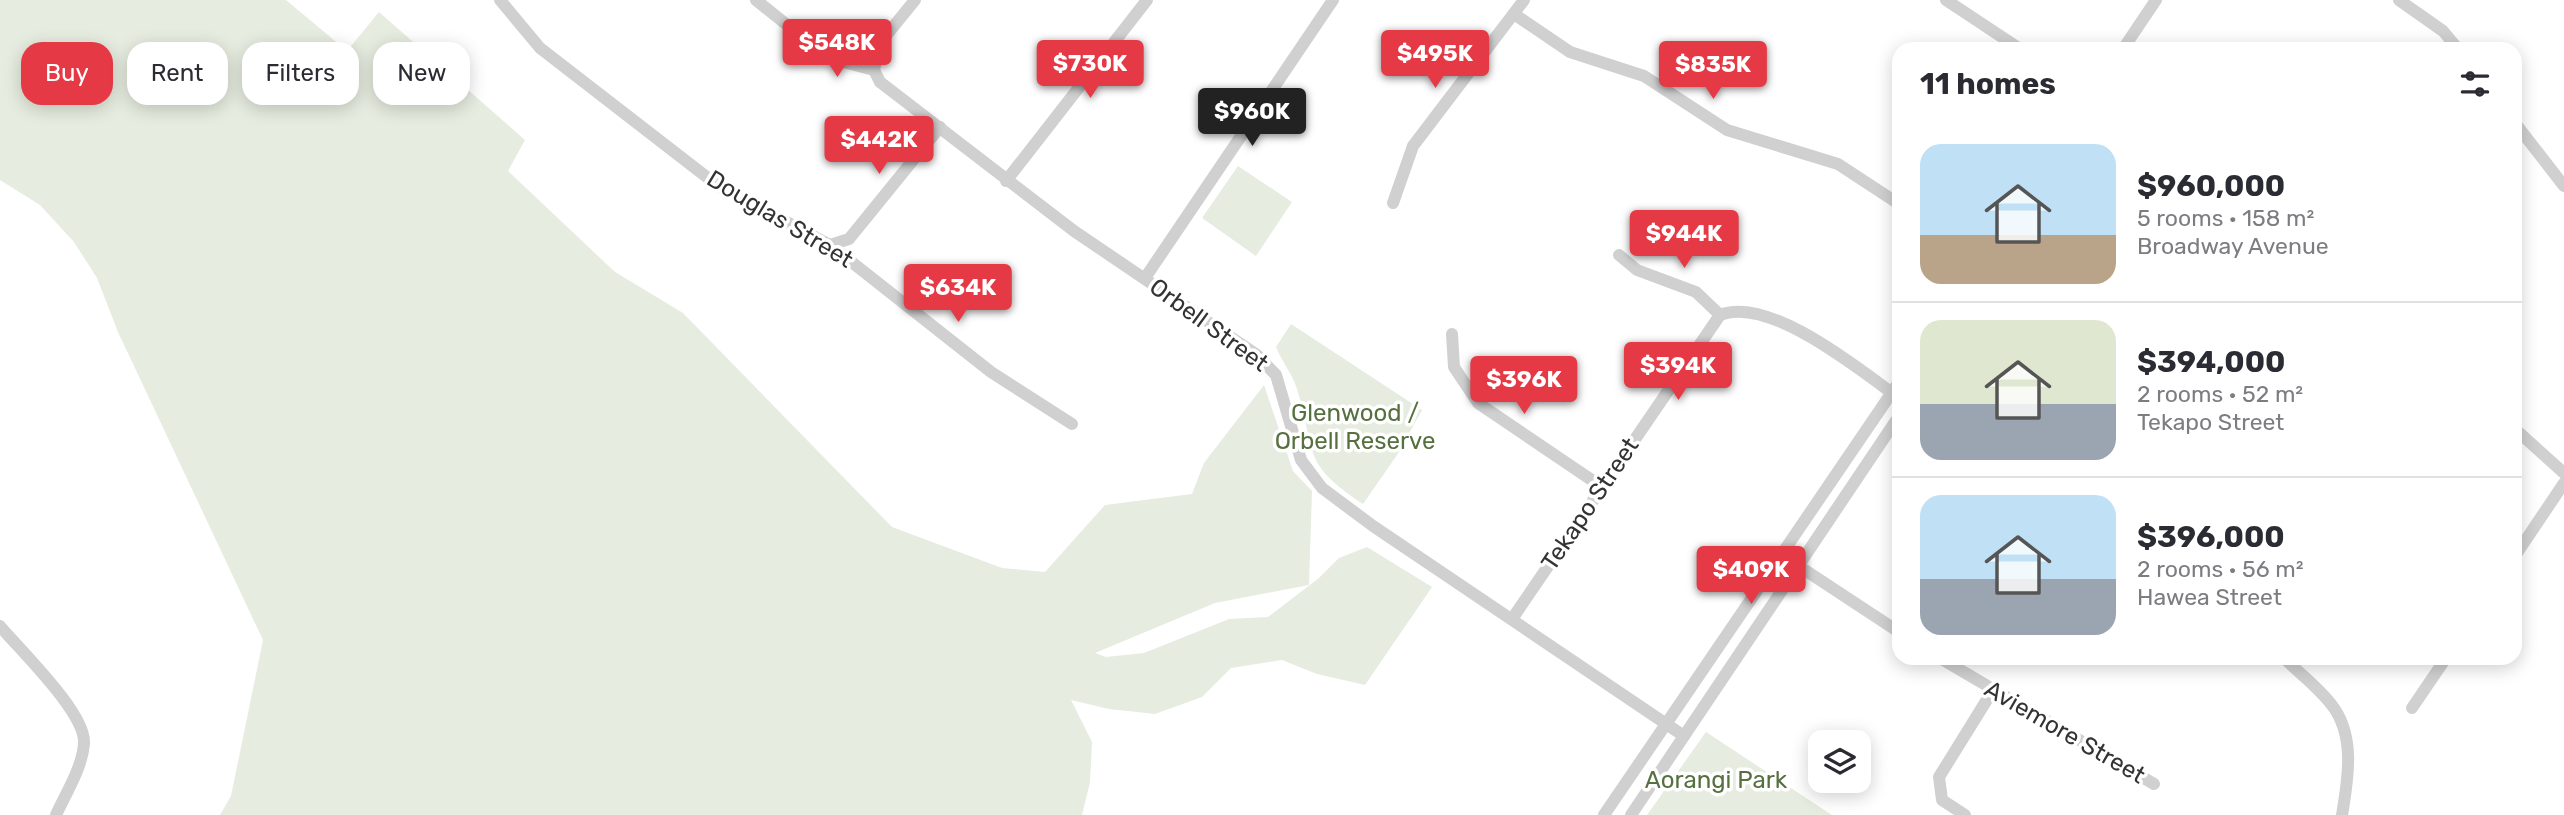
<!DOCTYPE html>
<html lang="en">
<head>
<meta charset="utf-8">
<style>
  :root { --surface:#fff; --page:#f7f7f7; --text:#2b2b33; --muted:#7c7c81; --line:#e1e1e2; --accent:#e63946 }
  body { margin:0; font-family:Rubik,sans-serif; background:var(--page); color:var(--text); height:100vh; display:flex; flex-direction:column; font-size:26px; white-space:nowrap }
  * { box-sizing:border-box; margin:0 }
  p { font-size:23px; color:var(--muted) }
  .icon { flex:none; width:38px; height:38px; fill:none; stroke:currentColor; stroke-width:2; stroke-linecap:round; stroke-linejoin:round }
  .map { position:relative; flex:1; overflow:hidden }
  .panel { position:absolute; left:1892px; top:42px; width:630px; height:623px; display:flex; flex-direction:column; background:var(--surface); border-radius:21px; box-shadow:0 4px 18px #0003 }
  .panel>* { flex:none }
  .banner { position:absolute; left:21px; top:42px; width:665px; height:63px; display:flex; gap:14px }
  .controls { position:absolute; left:1808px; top:730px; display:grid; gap:14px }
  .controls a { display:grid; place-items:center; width:63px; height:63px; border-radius:14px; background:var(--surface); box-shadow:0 4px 18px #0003; font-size:35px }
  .price { position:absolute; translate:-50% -60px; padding:0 16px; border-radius:7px; background:var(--accent); color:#fff; font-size:23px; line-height:46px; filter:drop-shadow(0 2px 4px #0008) }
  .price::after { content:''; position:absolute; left:50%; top:42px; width:21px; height:16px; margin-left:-10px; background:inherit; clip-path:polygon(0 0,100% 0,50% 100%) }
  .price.selected { background:#222; color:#fff }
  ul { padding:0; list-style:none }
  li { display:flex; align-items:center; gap:21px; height:175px; padding:0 28px }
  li+li { border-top:2px solid var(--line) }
  li span { display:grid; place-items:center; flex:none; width:196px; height:140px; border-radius:21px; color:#555 }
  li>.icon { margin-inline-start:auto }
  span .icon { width:84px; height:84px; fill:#fffc; stroke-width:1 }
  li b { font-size:30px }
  h2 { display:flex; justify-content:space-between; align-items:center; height:84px; padding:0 28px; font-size:30px }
  .chip { padding:0 24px; border-radius:21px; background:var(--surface); box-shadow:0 4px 18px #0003; font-size:24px; line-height:63px }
  .chip.selected { background:var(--accent); color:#fff }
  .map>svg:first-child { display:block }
  .green { fill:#e6ecdf }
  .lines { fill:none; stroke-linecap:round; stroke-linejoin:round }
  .minor { stroke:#d0d0d0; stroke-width:12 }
  .labels { text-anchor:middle; stroke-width:7; stroke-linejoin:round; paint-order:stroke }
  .street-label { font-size:24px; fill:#333; stroke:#fff }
  .park-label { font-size:24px; fill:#56703f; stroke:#fff }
</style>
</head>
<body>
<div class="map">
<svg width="2564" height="815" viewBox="0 0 2564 815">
  <rect width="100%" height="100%" fill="#fff"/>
  <g class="green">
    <polygon points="0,0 286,0 347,51 379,12 525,140 508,171 615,272 683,313 892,527 1002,568 1045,572 1105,505 1192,494 1204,463 1264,385 1293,471 1312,491 1309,585 1215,603 1095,653 1106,657 1144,653 1229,619 1268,617 1319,578 1339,558 1367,547 1432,587 1365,685 1317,674 1282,660 1231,668 1202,697 1155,714 1109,709 1071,700 1092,742 1090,782 1082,815 220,815 231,796 263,640 118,332 97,278 74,242 40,205 0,180"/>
    <polygon points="1238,166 1292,202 1256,256 1202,218"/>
    <path d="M1291 324 1422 410 1397 455 1363 504C1298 461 1317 450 1296 386 1291 372 1281 360 1276 347Z"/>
    <polygon points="1706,732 1832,815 1647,815"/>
  </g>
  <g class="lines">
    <g class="minor">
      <polyline points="500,0 540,48 717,185 830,245 991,372 1072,424"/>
      <polyline points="756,0 828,58 874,70 880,82 1074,231 1257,355 1276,375 1301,460 1322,488 1373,526 1684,736"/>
      <polyline points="1946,0 2020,49"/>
      <polyline points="2399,0 2443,31 2458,49"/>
      <polyline points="1514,14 1570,52 1644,76 1727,130 1838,164 1899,204"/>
      <polyline points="2123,49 2156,0"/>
      <polyline points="874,70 880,43 915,0"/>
      <polyline points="2515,123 2564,186"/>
      <polyline points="1006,181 1147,0"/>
      <polyline points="1393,203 1413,146 1524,0"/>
      <polyline points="830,245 849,239 940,127"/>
      <polyline points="1619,255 1637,270 1696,292 1720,315"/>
      <polyline points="1145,278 1333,0"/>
      <polyline points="1452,334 1454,367 1478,403 1602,487"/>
      <polyline points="2515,429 2564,473"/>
      <polyline points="1782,555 1899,632"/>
      <polyline points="2515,556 2564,483"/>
      <path d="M1512 619 1720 315C1769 295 1860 370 1899 398"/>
      <path d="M0 626C20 650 87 714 84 744 82 768 66 793 56 815"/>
      <polyline points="1940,658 2154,784"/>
      <path d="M2284 658C2299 673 2318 687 2331 704 2356 735 2348 779 2342 815"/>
      <polyline points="2412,708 2446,658"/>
      <polyline points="1604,815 1899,382"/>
      <polyline points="1631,815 1899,416"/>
      <polyline points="1965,815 1942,800 1939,777 1993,690"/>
    </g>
  </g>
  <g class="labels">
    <g class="street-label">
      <text transform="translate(780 219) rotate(31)" y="8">Douglas Street</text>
      <text transform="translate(1209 325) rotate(36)" y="8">Orbell Street</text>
      <text transform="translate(1590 504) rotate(-56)" y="8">Tekapo Street</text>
      <text transform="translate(2065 732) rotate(30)" y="8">Aviemore Street</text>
    </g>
    <g class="park-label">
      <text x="1355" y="421">Glenwood /<tspan x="1355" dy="28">Orbell Reserve</tspan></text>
      <text x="1716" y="788">Aorangi Park</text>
    </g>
  </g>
</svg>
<div class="controls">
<a><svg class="icon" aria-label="layers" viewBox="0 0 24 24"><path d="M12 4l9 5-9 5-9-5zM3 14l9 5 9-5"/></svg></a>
</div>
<b class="price" style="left:837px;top:79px">$548K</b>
<b class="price" style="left:1435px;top:90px">$495K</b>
<b class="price" style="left:1090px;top:100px">$730K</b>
<b class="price" style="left:1713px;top:101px">$835K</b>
<b class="price selected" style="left:1252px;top:148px">$960K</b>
<b class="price" style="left:879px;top:176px">$442K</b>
<b class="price" style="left:1684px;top:270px">$944K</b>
<b class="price" style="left:958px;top:324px">$634K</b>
<b class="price" style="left:1678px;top:402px">$394K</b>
<b class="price" style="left:1524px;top:416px">$396K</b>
<b class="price" style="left:1751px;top:606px">$409K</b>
<div class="banner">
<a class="chip selected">Buy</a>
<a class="chip">Rent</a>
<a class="chip">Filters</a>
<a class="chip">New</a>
</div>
<section class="panel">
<h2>11 homes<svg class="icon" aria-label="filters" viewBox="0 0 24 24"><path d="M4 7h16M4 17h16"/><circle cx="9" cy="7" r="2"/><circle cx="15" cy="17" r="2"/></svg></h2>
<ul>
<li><span style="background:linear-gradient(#bfe0f5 65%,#b9a48a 0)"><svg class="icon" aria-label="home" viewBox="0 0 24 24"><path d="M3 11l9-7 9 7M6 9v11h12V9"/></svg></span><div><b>$960,000</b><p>5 rooms · 158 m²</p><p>Broadway Avenue</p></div></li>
<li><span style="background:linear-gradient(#dfe7d0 60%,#9aa5b1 0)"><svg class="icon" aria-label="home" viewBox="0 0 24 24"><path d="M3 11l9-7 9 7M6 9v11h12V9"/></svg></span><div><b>$394,000</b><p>2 rooms · 52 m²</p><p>Tekapo Street</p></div></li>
<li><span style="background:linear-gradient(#bfe0f5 60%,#9aa5b1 0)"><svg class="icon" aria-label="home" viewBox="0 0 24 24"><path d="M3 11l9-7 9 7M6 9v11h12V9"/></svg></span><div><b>$396,000</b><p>2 rooms · 56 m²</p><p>Hawea Street</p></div></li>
</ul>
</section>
</div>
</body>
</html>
